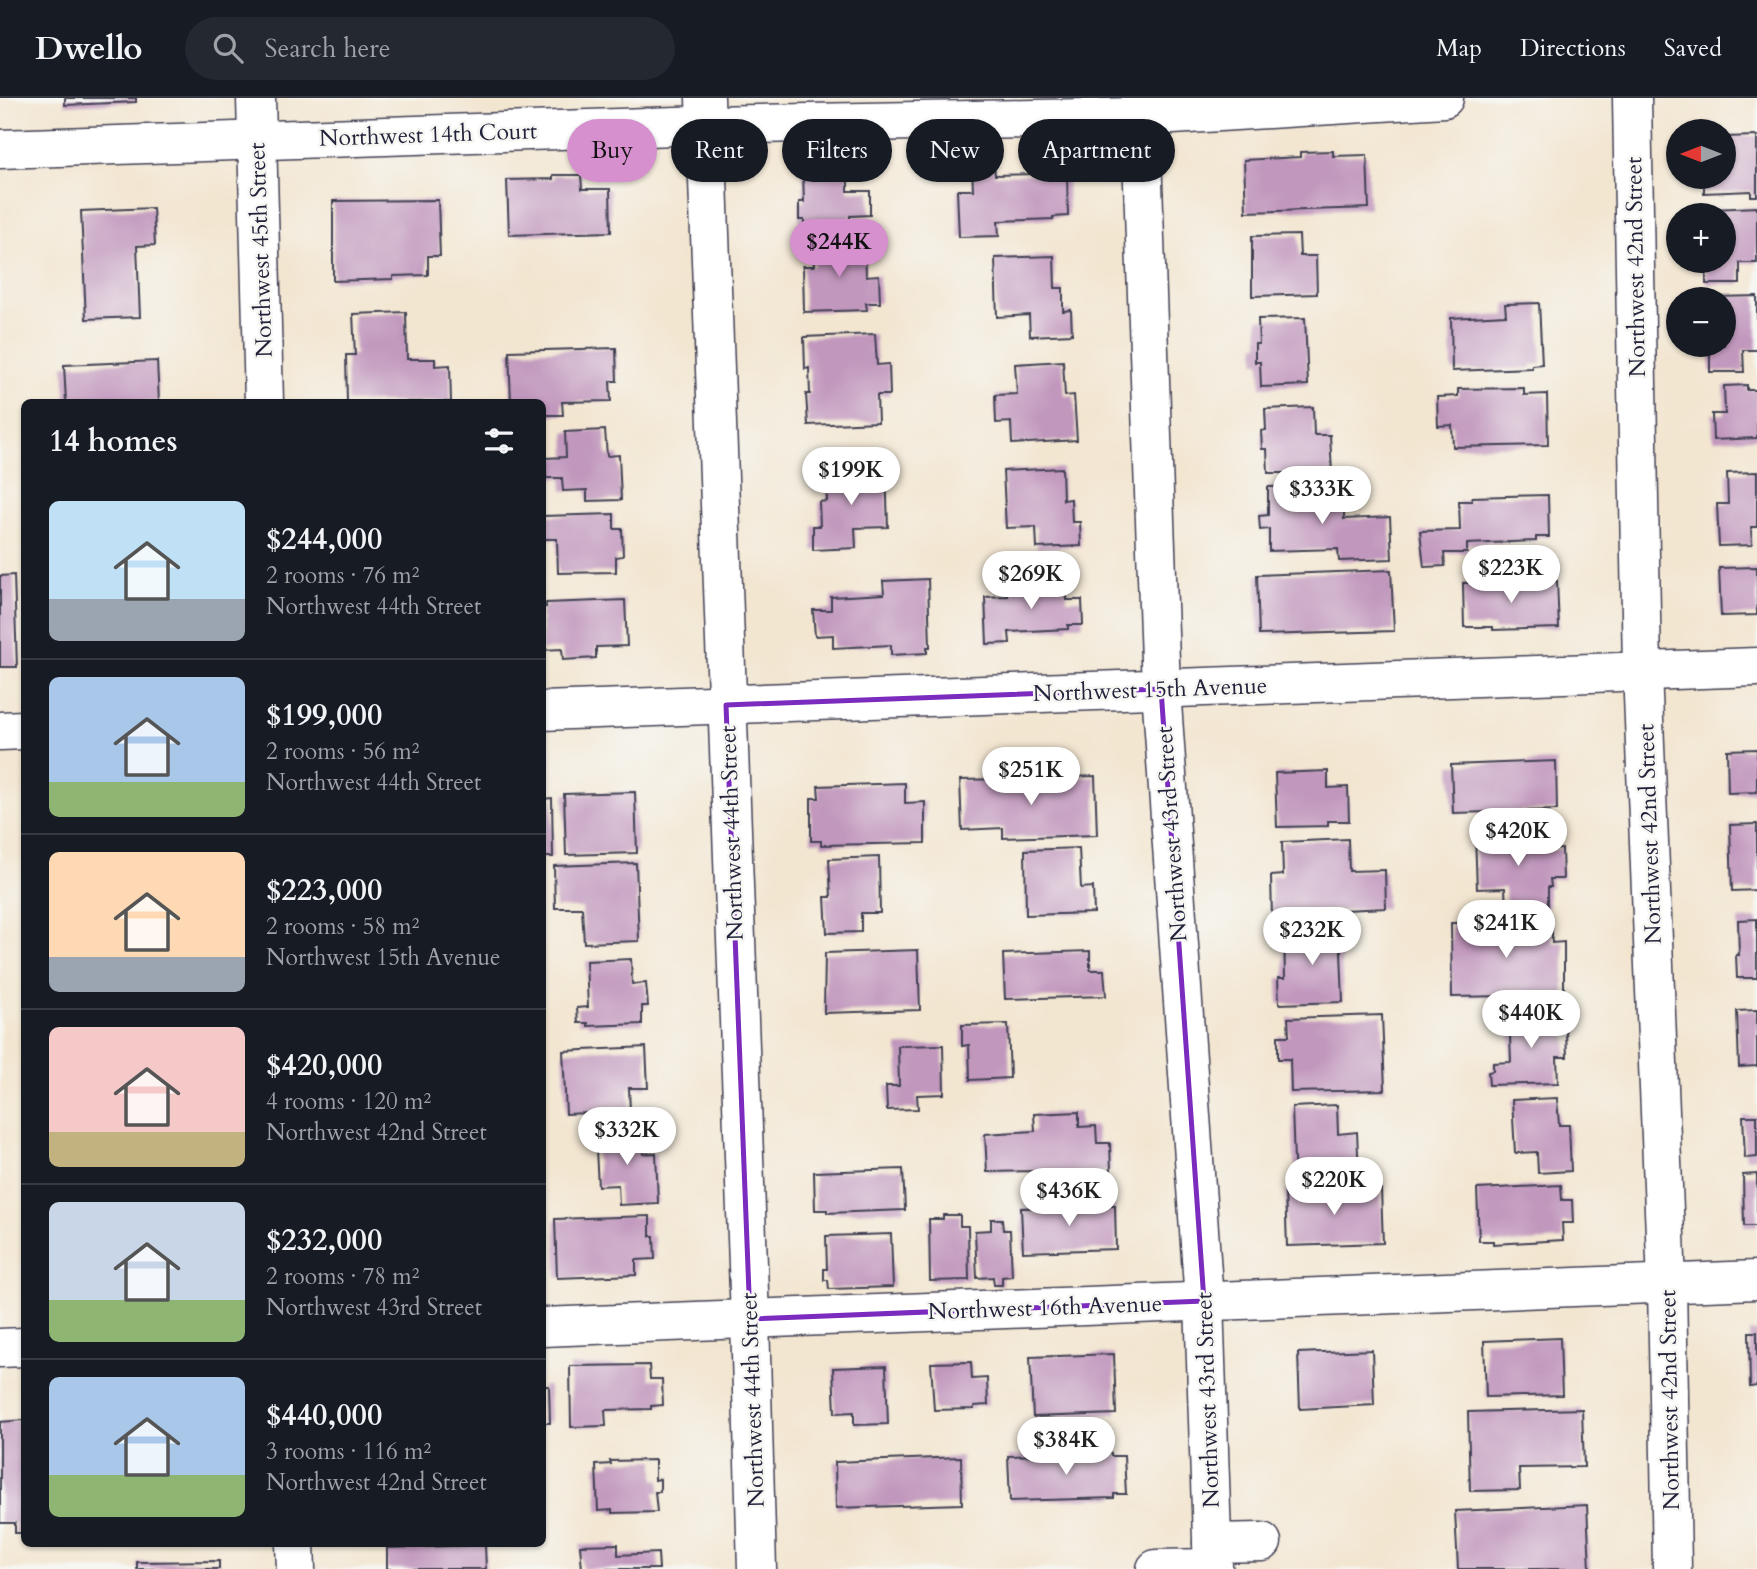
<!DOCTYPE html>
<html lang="en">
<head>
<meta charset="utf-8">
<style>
  :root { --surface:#171b24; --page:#242831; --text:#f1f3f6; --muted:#9ea1a6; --line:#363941; --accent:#d690ce }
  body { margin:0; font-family:Cardo,serif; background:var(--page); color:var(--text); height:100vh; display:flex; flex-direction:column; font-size:26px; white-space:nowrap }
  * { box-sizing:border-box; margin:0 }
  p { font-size:23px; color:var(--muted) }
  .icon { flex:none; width:38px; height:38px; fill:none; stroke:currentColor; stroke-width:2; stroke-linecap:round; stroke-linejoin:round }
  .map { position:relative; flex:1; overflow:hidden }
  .panel { position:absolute; left:21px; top:301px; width:525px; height:1148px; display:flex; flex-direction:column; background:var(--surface); border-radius:10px; box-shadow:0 2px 5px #0004 }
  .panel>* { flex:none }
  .banner { position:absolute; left:567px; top:21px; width:665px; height:63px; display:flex; gap:14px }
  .needle { width:46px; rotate:270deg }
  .controls { position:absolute; left:1666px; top:21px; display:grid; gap:14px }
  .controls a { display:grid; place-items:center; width:70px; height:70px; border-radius:50%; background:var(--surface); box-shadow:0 2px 5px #0004; font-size:35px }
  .price { position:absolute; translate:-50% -60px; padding:0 16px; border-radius:24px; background:#fff; color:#222; font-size:23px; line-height:46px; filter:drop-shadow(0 2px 4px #0008) }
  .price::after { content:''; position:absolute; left:50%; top:42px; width:21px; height:16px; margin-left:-10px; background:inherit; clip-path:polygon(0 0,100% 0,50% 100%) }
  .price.selected { background:var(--accent); color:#111 }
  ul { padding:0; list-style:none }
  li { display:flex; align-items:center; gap:21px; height:175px; padding:0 28px }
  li+li { border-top:2px solid var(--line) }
  li span { display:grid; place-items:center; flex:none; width:196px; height:140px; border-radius:10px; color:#555 }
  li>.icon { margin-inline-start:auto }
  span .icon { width:84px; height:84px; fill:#fffc; stroke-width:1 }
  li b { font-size:30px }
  h2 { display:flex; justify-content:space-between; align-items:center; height:84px; padding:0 28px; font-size:30px }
  .chip { padding:0 24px; border-radius:32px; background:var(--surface); box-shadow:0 2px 5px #0004; font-size:24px; line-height:63px }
  .chip.selected { background:var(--accent); color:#111 }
  header { display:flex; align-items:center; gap:42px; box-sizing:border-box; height:98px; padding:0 35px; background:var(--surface); border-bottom:2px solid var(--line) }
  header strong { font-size:33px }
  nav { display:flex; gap:38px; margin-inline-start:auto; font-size:24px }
  .search { width:490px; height:63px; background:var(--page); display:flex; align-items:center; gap:18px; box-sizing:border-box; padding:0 24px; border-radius:38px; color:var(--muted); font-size:26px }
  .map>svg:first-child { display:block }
  .building { fill:#c197bd }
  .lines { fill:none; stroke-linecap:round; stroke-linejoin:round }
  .minor-casing { stroke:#413f52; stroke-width:41 }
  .minor { stroke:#fff; stroke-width:38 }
  .marked { fill:none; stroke:#7b2cbf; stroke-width:5; stroke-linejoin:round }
  .labels { text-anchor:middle; stroke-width:5; stroke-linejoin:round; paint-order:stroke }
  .street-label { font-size:23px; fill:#22223b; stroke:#f6f6f2 }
</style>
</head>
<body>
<header>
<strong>Dwello</strong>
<div class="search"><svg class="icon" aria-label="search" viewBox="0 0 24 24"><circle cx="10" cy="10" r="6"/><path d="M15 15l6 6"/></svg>Search here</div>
<nav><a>Map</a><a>Directions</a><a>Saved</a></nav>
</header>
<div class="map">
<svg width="1757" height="1471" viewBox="0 0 1757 1471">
  <rect width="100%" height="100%" fill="#f6f6f2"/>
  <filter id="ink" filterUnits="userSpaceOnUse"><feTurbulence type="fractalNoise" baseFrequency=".0143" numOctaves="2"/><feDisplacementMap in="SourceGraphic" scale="14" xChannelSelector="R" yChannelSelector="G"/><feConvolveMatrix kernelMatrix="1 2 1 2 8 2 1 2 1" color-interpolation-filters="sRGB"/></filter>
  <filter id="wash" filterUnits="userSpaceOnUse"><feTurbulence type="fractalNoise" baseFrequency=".00686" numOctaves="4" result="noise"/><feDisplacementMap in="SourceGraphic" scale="28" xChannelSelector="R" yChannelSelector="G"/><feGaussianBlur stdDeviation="1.57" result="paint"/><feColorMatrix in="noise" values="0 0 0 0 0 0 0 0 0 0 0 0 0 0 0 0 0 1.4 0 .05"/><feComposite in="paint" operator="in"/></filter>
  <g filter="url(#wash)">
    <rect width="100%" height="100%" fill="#f3e6d1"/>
    <g id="blocks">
      <g class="building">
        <polygon points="65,0 136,0 136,4 65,7"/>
        <polygon points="1757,38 1757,98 1751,98 1751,93 1704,95 1704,79 1724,79 1724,39"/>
        <polygon points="1333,53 1333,58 1367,57 1369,110 1246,114 1244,62 1300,59 1300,54"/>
        <polygon points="994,66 995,77 1067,75 1068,118 1053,119 1053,121 998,123 999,138 959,139 957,92 973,92 972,67"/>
        <polygon points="848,69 848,93 870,93 870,117 850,118 850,127 804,128 804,122 799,122 799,104 804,104 803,75 811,75 811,70"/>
        <polygon points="553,77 581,77 582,91 610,91 611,134 509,137 507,82 553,81"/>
        <polygon points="438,102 440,158 428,158 428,177 393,178 393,181 333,183 333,103"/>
        <polygon points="1757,109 1757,165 1740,165 1740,186 1706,186 1706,163 1724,163 1724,117 1713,117 1713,111"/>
        <polygon points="153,110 155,147 137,148 140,219 86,221 81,113"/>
        <polygon points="1299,137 1300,158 1316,158 1317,196 1252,198 1252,138"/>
        <polygon points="865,144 866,178 879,177 880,205 866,205 867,212 804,214 803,168 814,168 813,146"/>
        <polygon points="1054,158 1055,190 1063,190 1063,213 1071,212 1072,236 1030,238 1029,217 997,219 995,160"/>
        <polygon points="1757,198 1757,252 1743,252 1744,274 1710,274 1710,247 1724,247 1724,201 1717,201 1717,199"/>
        <polygon points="1539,205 1542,266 1532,267 1532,270 1452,273 1451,220 1506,217 1505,206"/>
        <polygon points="406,214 407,261 435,261 435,268 450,267 451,304 347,304 346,257 355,257 353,216"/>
        <polygon points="1305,220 1308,287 1261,289 1260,264 1255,264 1255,246 1259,246 1258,221"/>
        <polygon points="875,236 877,267 889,266 890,297 877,297 878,324 808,327 806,296 810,296 809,270 805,271 804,239"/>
        <polygon points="616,250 617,283 610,283 611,303 562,304 563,317 542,317 542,304 511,304 509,253"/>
        <polygon points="157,263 159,304 66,304 64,267"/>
        <polygon points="1063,263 1065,298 1074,297 1077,342 1012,346 1011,324 996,325 995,297 1017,296 1015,266"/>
        <polygon points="1747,287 1747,292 1757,292 1757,340 1713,342 1712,316 1725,316 1724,288"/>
        <polygon points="1524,290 1524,297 1547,296 1548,347 1453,349 1452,327 1438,328 1437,299 1458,298 1458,291"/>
        <polygon points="1313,309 1314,337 1330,337 1332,375 1268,375 1267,351 1262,351 1261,333 1266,332 1265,311"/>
        <polygon points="605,332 607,358 619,357 621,402 587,403 587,392 563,393 562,380 546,380 545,360 566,359 565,334"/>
        <polygon points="886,370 888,429 855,430 856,450 813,452 813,428 820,428 819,404 827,403 826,373"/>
        <polygon points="1062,370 1063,402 1071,401 1072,424 1080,424 1081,448 1037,450 1036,429 1006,430 1003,373"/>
        <polygon points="1757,374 1757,429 1751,429 1752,447 1719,448 1717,406 1728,406 1727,375"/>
        <polygon points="1328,388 1328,410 1344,410 1344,421 1390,419 1392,461 1339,463 1338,451 1269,453 1269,431 1260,432 1259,418 1268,417 1268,389"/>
        <polygon points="1548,397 1549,439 1536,439 1536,443 1467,446 1467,455 1444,455 1445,468 1424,469 1420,433 1460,432 1459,403 1472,403 1472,399"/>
        <polygon points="614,416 614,431 622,431 623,458 616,459 616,474 558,475 557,441 542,441 542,418"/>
        <polygon points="1757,469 1757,517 1721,518 1719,470"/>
        <polygon points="1391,472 1394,533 1259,537 1257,477"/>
        <polygon points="14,477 17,569 0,569 0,478"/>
        <polygon points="928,481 930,549 927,549 927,555 891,557 891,547 833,550 833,537 815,538 813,512 831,512 831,499 884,496 883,483"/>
        <polygon points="1557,483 1559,530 1493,532 1493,529 1464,529 1463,485"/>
        <polygon points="1067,484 1067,502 1082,502 1083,527 1068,527 1068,531 1009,534 1010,545 987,546 985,499 1007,498 1007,487"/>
        <polygon points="625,502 627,548 596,549 596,560 579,561 563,562 562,551 542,552 542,509 546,509 546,505"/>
        <polygon points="1757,651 1757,694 1728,695 1727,652"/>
        <polygon points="1556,663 1557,712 1453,715 1451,667"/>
        <polygon points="1328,673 1328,690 1348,689 1349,723 1328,723 1328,728 1277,729 1275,675"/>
        <polygon points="1095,678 1097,737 1003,740 1003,730 962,732 960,682 1004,681 1005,684 1019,684 1019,681"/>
        <polygon points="905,685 905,705 925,704 925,745 821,747 821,743 811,743 811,700 819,700 818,688"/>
        <polygon points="635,694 637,755 566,757 564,696"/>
        <polygon points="552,700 553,759 542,759 542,701"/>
        <polygon points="1757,726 1757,792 1732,793 1730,727"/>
        <polygon points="1548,735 1549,752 1562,751 1563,781 1550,781 1551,789 1548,789 1548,810 1506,812 1505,790 1477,791 1475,738"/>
        <polygon points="1348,741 1349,773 1385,772 1386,810 1323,813 1323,817 1272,819 1271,778 1283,777 1282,744"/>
        <polygon points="1079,750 1081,790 1093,789 1094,815 1026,817 1025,752"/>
        <polygon points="879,759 880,815 861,815 861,834 827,835 825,799 831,799 829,761"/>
        <polygon points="636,765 639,843 584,845 582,810 555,810 554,768"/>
        <rect x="21" y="788" width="3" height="22"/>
        <polygon points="1757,821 1757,880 1737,880 1736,857 1739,857 1738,822"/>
        <polygon points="1552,824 1552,845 1564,844 1564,897 1452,899 1451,825"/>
        <polygon points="1340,829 1343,904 1279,906 1278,880 1285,880 1284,831"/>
        <polygon points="918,852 920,912 824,915 825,855"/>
        <polygon points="1090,853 1090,872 1104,872 1106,898 1005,901 1003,856"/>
        <polygon points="631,861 632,886 646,885 648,908 642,908 642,926 588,928 588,925 578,925 577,910 588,909 586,863"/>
        <polygon points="1554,911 1555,934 1566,933 1567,959 1557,959 1558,985 1489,987 1488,974 1493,973 1493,965 1511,964 1509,912"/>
        <polygon points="1757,912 1757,968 1739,969 1737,913"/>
        <polygon points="1382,917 1385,992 1291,994 1290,961 1278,961 1278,938 1289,938 1288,920"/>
        <polygon points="1008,926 1010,980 970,982 969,947 962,948 962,927"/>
        <polygon points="943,947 944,996 917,997 918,1011 887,1012 886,988 899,988 898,948"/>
        <polygon points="646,949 648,990 629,990 630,1013 566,1016 563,953"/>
        <polygon points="1557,1000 1559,1027 1569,1027 1571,1073 1538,1075 1537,1054 1515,1055 1512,1002"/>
        <polygon points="1337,1007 1338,1036 1357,1034 1359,1078 1298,1081 1294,1063 1292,1009"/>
        <polygon points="1079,1014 1079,1029 1096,1028 1097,1045 1110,1045 1111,1073 1036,1076 1036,1073 987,1074 985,1036 1035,1033 1034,1016"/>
        <polygon points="1743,1018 1757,1018 1757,1059 1745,1060"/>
        <polygon points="642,1032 643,1056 656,1055 658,1105 619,1107 618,1087 598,1088 595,1034"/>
        <polygon points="903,1071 905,1112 827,1115 827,1112 815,1112 814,1074"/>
        <polygon points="1757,1076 1757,1128 1744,1128 1743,1077"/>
        <polygon points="1561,1087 1562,1102 1572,1102 1573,1125 1562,1125 1563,1142 1493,1146 1493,1143 1479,1143 1477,1091"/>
        <polygon points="1381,1091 1383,1145 1287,1148 1285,1093"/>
        <polygon points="1115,1107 1116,1151 1023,1154 1021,1110"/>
        <polygon points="943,1117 960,1117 960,1128 968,1128 969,1182 930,1183 929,1121 943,1121"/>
        <polygon points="650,1118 650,1138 654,1138 655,1161 636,1162 636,1177 557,1180 555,1121"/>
        <polygon points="991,1121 1002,1121 1003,1132 1010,1132 1012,1178 1002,1179 1002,1187 994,1187 993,1179 977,1180 975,1133 991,1132"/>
        <polygon points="891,1136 893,1189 829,1191 828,1182 824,1182 824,1171 827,1171 826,1138"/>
        <polygon points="1749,1234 1757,1234 1757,1288 1750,1289"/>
        <polygon points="1560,1240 1562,1297 1486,1299 1484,1243"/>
        <polygon points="1372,1252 1374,1307 1300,1311 1298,1255"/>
        <polygon points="1114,1256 1116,1316 1033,1319 1030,1259"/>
        <polygon points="971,1264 972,1281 987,1280 988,1307 974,1308 974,1311 934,1312 931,1265"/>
        <polygon points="649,1267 650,1281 662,1281 663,1307 651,1308 651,1311 605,1312 606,1328 571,1329 570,1268"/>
        <polygon points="886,1268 888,1326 854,1327 854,1314 835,1315 833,1270"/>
        <polygon points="542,1288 549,1288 550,1325 542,1325"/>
        <polygon points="1582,1311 1584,1369 1519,1370 1520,1392 1470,1393 1468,1314"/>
        <polygon points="24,1322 24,1435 15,1435 15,1425 0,1425 0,1324"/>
        <polygon points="1111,1355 1111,1358 1124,1358 1126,1396 1114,1396 1114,1400 1010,1403 1008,1358"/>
        <polygon points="961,1359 962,1406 836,1410 835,1364"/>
        <polygon points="655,1362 655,1382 660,1381 660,1394 655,1394 657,1414 612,1415 612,1412 598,1413 596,1367 611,1366 610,1363"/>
        <polygon points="1587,1407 1590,1471 1458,1471 1455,1413"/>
        <polygon points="618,1446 618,1457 658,1455 659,1471 582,1471 580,1447"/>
        <polygon points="485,1447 486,1471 387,1471 387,1450"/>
        <polygon points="219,1463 219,1471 137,1471 137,1464"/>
      </g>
    </g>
  </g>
  <g filter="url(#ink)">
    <use href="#blocks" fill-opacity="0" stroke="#413f52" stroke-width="2"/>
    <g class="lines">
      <g class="minor-casing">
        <g id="minor">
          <polyline points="256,0 264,304"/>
          <polyline points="705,0 750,1221 757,1471"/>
          <polyline points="1140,0 1161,591 1204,1203 1213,1471"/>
          <polyline points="1632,0 1642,573 1667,1186 1672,1471"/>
          <polyline points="0,51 706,27 1141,19 1444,0"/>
          <polyline points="542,613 1757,569"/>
          <polyline points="0,633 24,632"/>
          <polyline points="542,1229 1757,1182"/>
          <polyline points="0,1250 24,1249"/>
          <polyline points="1212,1445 1262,1444"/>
          <polyline points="295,1446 296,1471"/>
          <polyline points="1156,1471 1213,1470"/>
        </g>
      </g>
      <use href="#minor" class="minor"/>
    </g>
  </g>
  <path class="marked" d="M1161 591 1204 1203 750 1221 726 607Z"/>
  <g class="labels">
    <g class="street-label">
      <text transform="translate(428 36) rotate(-2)" y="8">Northwest 14th Court</text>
      <text transform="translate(260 152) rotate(-92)" y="8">Northwest 45th Street</text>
      <text transform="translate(1635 169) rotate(-91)" y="8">Northwest 42nd Street</text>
      <text transform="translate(1150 591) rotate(-2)" y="8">Northwest 15th Avenue</text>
      <text transform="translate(731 735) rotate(-92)" y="8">Northwest 44th Street</text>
      <text transform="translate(1171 736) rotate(-94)" y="8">Northwest 43rd Street</text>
      <text transform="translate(1649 736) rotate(-92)" y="8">Northwest 42nd Street</text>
      <text transform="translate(1045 1209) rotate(-2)" y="8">Northwest 16th Avenue</text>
      <text transform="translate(752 1302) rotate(-92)" y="8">Northwest 44th Street</text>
      <text transform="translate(1207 1302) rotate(-92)" y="8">Northwest 43rd Street</text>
      <text transform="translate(1669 1302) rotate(-91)" y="8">Northwest 42nd Street</text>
    </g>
  </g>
</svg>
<div class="controls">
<a><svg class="needle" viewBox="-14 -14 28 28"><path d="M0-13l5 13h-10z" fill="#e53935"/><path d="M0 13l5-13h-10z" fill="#9ea1a6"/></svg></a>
<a>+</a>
<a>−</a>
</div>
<b class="price selected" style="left:839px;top:181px">$244K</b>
<b class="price" style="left:851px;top:409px">$199K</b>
<b class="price" style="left:1322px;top:428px">$333K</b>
<b class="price" style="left:1511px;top:507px">$223K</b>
<b class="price" style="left:1031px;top:513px">$269K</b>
<b class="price" style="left:1031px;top:709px">$251K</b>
<b class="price" style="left:1518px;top:770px">$420K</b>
<b class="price" style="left:1506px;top:862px">$241K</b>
<b class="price" style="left:1312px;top:869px">$232K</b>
<b class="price" style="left:1531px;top:952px">$440K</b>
<b class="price" style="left:627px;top:1069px">$332K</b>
<b class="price" style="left:1334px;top:1119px">$220K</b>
<b class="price" style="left:1069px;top:1130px">$436K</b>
<b class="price" style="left:1066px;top:1379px">$384K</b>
<div class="banner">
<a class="chip selected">Buy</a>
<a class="chip">Rent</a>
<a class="chip">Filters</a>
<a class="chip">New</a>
<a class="chip">Apartment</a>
</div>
<section class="panel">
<h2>14 homes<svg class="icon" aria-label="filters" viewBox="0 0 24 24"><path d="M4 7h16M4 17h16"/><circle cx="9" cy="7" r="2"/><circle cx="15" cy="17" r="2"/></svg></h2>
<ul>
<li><span style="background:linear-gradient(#bfe0f5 70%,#9aa5b1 0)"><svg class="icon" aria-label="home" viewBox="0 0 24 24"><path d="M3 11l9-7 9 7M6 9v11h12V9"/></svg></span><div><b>$244,000</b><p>2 rooms · 76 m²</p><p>Northwest 44th Street</p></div></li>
<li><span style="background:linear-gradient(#a9c7e8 75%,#8fb573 0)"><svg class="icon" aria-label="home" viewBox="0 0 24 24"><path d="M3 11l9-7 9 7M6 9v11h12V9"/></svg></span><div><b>$199,000</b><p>2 rooms · 56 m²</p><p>Northwest 44th Street</p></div></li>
<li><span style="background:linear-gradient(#ffd9b3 75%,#9aa5b1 0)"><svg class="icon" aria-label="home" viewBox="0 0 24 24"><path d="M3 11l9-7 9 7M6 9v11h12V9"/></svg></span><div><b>$223,000</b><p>2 rooms · 58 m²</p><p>Northwest 15th Avenue</p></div></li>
<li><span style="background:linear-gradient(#f6c9c9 75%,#c2b280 0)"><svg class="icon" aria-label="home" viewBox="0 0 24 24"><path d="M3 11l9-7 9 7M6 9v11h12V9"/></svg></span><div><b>$420,000</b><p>4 rooms · 120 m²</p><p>Northwest 42nd Street</p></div></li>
<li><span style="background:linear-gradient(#c9d6e8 70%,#8fb573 0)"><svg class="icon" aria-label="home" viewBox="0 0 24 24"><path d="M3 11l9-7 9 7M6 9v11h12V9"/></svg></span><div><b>$232,000</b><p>2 rooms · 78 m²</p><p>Northwest 43rd Street</p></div></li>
<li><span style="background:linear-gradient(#a9c7e8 70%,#8fb573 0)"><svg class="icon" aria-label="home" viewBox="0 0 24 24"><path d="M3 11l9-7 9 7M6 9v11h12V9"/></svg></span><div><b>$440,000</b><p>3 rooms · 116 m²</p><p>Northwest 42nd Street</p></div></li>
</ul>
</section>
</div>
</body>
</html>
